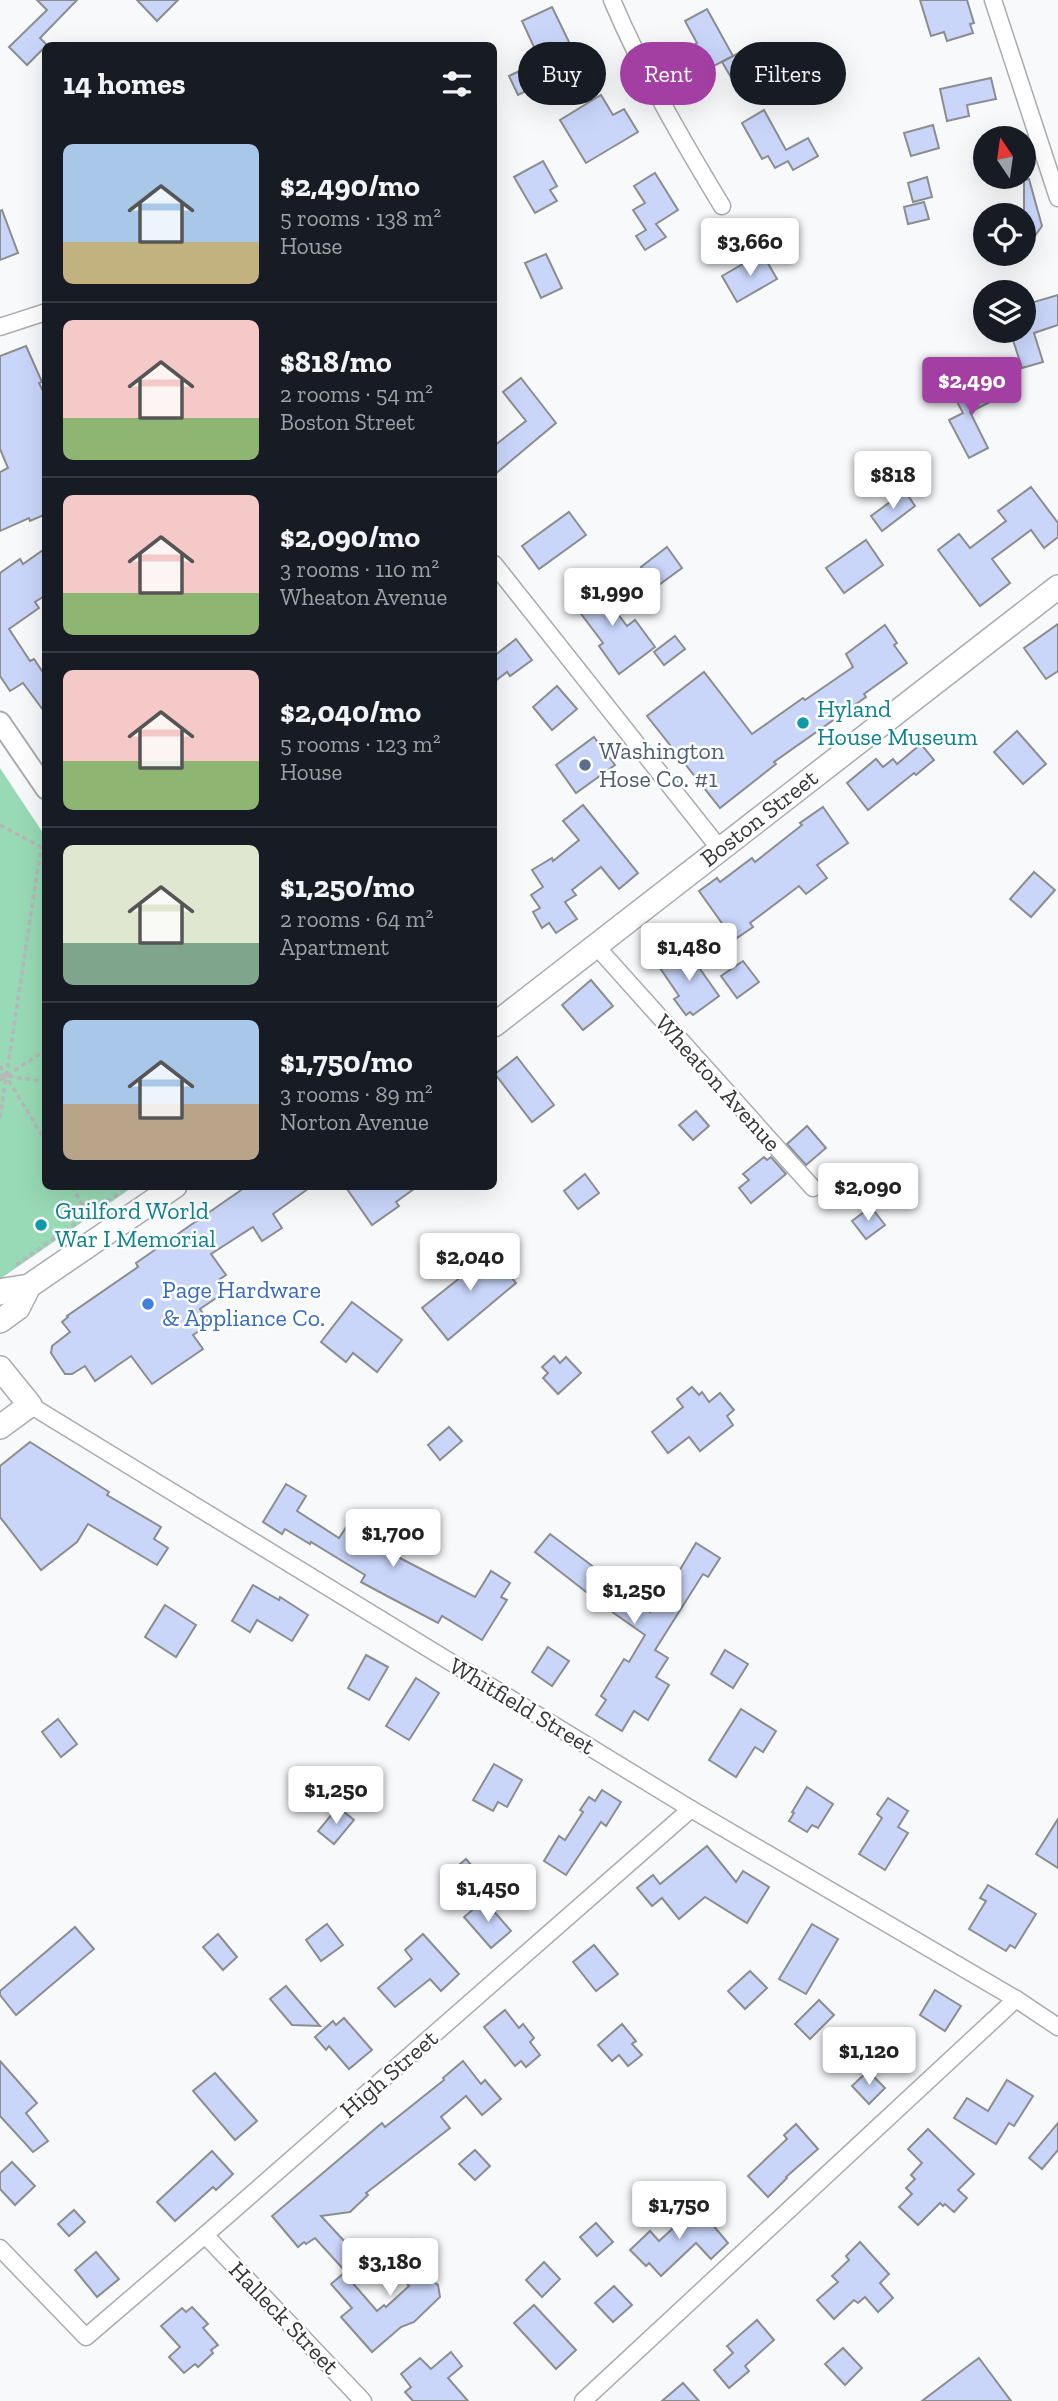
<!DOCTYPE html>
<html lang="en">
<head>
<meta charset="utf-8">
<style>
  :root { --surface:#171b24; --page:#20242c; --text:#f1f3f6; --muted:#9ea1a6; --line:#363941; --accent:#a33ea3 }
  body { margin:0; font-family:"Zilla Slab",serif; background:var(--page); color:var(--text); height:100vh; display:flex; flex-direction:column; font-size:26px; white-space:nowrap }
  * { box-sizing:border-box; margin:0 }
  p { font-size:23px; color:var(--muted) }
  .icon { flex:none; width:38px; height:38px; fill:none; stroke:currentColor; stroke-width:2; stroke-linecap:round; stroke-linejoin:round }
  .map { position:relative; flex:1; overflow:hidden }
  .details { position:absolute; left:42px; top:42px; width:455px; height:1148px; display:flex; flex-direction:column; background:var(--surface); border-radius:10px; box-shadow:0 7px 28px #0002 }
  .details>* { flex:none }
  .hud { position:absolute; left:518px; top:42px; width:434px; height:63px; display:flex; gap:14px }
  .needle { width:46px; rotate:347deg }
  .fabs { position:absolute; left:973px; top:126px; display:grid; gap:14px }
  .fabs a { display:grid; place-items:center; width:63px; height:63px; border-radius:50%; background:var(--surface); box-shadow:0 7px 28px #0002; font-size:35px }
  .price { position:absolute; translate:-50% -60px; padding:0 16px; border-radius:7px; background:#fff; color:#222; font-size:23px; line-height:46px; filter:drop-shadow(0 2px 4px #0008) }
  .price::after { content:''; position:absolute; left:50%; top:42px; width:21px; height:16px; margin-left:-10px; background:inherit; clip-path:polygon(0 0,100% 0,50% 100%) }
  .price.current { background:var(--accent); color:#fff }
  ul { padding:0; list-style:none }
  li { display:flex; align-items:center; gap:21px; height:175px; padding:0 21px }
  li+li { border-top:2px solid var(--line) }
  li span { display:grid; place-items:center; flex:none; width:196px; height:140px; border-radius:10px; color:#555 }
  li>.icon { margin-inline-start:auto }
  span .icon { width:84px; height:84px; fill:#fffc; stroke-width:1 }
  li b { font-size:30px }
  h2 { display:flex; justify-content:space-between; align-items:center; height:84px; padding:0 21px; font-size:30px }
  .tag { padding:0 24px; border-radius:32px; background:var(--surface); box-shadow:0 7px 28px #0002; font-size:24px; line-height:63px }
  .tag.current { background:var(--accent); color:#fff }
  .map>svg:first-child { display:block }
  .green { fill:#98dab5 }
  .building { fill:#c9d6fa; stroke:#8c8d8f; stroke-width:2 }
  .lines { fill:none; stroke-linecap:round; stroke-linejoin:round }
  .minor-casing { stroke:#abacaf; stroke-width:19 }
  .tertiary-casing { stroke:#abacaf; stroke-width:23 }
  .secondary-casing { stroke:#abacaf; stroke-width:26 }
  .path { stroke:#b6b7b9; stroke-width:3.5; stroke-dasharray:5 3.5; stroke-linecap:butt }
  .minor { stroke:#fff; stroke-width:16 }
  .tertiary { stroke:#fff; stroke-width:19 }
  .secondary { stroke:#fff; stroke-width:23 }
  .culture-dot { fill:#0f9aa8; stroke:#fff; stroke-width:2.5 }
  .service-dot { fill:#5c6f8a; stroke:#fff; stroke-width:2.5 }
  .shop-dot { fill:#3f7fe0; stroke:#fff; stroke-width:2.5 }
  .labels { text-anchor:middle; stroke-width:5; stroke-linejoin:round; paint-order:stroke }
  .culture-label { font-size:24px; fill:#0d838f; stroke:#fff; text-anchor:start }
  .service-label { font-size:24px; fill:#4e5e75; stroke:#fff; text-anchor:start }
  .street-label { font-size:24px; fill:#363637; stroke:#fff }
  .shop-label { font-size:24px; fill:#366cbe; stroke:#fff; text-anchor:start }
</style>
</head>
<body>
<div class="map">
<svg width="1058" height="2401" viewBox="0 0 1058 2401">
  <rect width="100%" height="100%" fill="#f8f9fb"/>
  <polygon class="green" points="0,768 45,836 46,1186 133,1187 0,1279"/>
  <g class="building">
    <polygon points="37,0 77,0 40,38 47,45 27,65 9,47 47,10"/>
    <polygon points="137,0 178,0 157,21"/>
    <polygon points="920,0 967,0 974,23 970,24 973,33 947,41 944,32 931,36"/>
    <polygon points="552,7 570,44 539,58 522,21"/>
    <polygon points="707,9 733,56 710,68 707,62 700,65 690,47 697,43 685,21"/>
    <polygon points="746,49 755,66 732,79 722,62"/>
    <polygon points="532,65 541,84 518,95 509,76"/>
    <polygon points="991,78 996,99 967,105 969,116 947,121 940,89"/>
    <polygon points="601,95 613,115 624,109 638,132 586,163 560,120"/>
    <polygon points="764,110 786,150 808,138 818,156 793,170 788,161 775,168 768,156 762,159 742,123"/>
    <polygon points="933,125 939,148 911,156 904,133"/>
    <polygon points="543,161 557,186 550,190 557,201 535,213 514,177"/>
    <polygon points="655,173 678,210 656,224 666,237 645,250 636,236 646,230 633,210 645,203 634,186"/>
    <polygon points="927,177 932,197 913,202 908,183"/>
    <polygon points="1029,179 1042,226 1024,251 1024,180"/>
    <polygon points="924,202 929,219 908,224 904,207"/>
    <polygon points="2,210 18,253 0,260 0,211"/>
    <polygon points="762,253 777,279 737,302 722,276"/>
    <polygon points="546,254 562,288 541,298 525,263"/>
    <polygon points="1058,295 1058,325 1034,333 1043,362 1022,368 1012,337 1024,334 1024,305"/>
    <polygon points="26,346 42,382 39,383 46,397 46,514 30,521 29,518 0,531 0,472 8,468 0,449 0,356"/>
    <polygon points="521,378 556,423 494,475 494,446 526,421 503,392"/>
    <polygon points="986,379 996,399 970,412 988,448 969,458 949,420 963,413 954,396"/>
    <polygon points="1031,487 1058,523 1058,537 1044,548 1031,530 992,559 1010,583 980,606 938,550 959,534 970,548 1006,521 998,511"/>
    <polygon points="905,491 915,506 882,531 871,516"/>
    <polygon points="569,512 586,535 539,569 522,546"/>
    <polygon points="866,540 883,565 844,593 826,568"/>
    <polygon points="667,547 682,568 656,587 641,567"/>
    <polygon points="46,548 46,595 35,602 39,608 9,629 30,661 34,659 46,677 46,714 23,683 10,691 0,676 0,573 20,559 23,564"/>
    <polygon points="592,580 627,626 635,620 655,647 619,674 599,646 603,643 569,598"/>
    <polygon points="1058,624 1058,671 1046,679 1024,648"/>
    <polygon points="885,625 897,643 894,645 907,663 864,694 866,697 774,762 776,764 720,808 647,716 704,672 752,734 803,698 805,700 853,667 846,654"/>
    <polygon points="675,636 685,649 664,665 654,652"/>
    <polygon points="516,639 532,660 510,676 507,672 494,682 494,656"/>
    <polygon points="557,686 577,709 552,730 533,707"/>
    <polygon points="1017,731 1046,764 1023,784 994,752"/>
    <polygon points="594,737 615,765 576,793 556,765"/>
    <polygon points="921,744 934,760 916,775 914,773 868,810 847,783 876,759 883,767 893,759 897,764"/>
    <polygon points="583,805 638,873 619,889 601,867 572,890 576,895 565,902 577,919 556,933 549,923 542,928 533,912 540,908 531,895 543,887 532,870 552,858 553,861 579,840 563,821"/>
    <polygon points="823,807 848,843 817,865 827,878 806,894 799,886 750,923 753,927 734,940 699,891 717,878 720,882 752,858 755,862 802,825 800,823"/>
    <polygon points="1034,872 1055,890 1031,917 1010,899"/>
    <polygon points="686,949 719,996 693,1015 690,1012 686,1015 674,999 679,996 660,968"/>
    <polygon points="743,961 759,982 737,998 721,976"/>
    <polygon points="591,980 613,1006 583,1030 562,1005"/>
    <polygon points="517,1057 554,1105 532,1122 495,1074"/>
    <polygon points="696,1111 709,1126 693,1140 679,1125"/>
    <polygon points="807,1126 826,1148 806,1165 787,1144"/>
    <polygon points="764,1157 767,1160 771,1157 786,1174 751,1203 739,1188 749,1180 743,1174"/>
    <polygon points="585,1174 599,1193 578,1209 564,1191"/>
    <polygon points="247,1186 312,1186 273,1214 282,1228 262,1241 253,1227 211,1254 226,1275 217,1281 225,1292 200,1309 210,1324 193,1335 203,1349 152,1384 131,1356 95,1381 85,1366 72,1374 65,1374 51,1353 52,1346 70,1332 62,1322 68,1317 67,1316 138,1267 136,1263"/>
    <polygon points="345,1186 418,1186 396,1202 399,1206 372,1225"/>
    <polygon points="871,1207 885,1225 866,1239 852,1221"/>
    <polygon points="482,1241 516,1283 448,1340 422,1308 476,1265 467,1253"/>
    <polygon points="352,1302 402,1340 377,1372 353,1353 346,1362 321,1342"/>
    <polygon points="554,1356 560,1363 566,1357 581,1373 558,1394 543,1378 548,1373 542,1367"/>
    <polygon points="692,1387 699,1395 702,1392 709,1402 720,1393 734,1410 727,1416 733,1425 700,1451 689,1437 668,1453 652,1432 683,1407 677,1399"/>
    <polygon points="449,1427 462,1441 440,1460 428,1445"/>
    <polygon points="30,1442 109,1492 107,1495 161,1527 154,1539 168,1548 157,1565 88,1524 77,1542 41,1570 0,1517 0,1466"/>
    <polygon points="286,1484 306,1496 297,1511 339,1538 352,1518 385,1539 401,1546 396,1556 475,1597 491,1571 510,1583 501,1597 507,1600 482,1640 442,1616 438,1623 387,1596 361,1582 365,1575 311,1542 310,1544 285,1529 282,1534 263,1522"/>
    <polygon points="550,1534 599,1571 597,1575 650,1612 674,1571 678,1573 696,1543 720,1558 708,1577 703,1574 655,1650 668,1658 656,1677 669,1685 648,1720 634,1711 622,1731 596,1715 606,1700 601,1696 624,1659 629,1662 645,1635 608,1609 535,1552"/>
    <polygon points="253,1585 279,1600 280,1597 308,1615 292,1641 257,1620 250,1632 232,1621"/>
    <polygon points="165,1605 196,1625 176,1657 145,1637"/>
    <polygon points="548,1647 569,1661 552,1686 532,1672"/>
    <polygon points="725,1650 748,1664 733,1688 711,1674"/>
    <polygon points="366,1655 388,1667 369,1700 348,1688"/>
    <polygon points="416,1678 439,1693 409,1740 386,1726"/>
    <polygon points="741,1709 776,1731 763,1752 755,1747 736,1777 709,1760"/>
    <polygon points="58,1719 77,1744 61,1757 42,1732"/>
    <polygon points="494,1764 522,1780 507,1807 498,1802 493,1811 473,1800"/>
    <polygon points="807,1787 833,1804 818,1828 812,1825 807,1832 789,1821 794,1813 792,1812"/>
    <polygon points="602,1790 621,1802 606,1826 601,1822 566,1875 544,1861 559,1836 565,1840 583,1812 580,1810 589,1797 595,1801"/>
    <polygon points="888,1798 908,1811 898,1827 908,1833 885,1870 859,1854 882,1818 877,1814"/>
    <polygon points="338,1807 354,1820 334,1844 318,1831"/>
    <polygon points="1058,1819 1058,1868 1036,1854"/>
    <polygon points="707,1846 736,1882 743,1871 769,1887 747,1923 705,1897 679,1919 662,1898 652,1906 637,1888 653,1875 660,1884"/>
    <polygon points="466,1859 484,1880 470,1892 452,1871"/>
    <polygon points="988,1885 1036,1914 1015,1948 1010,1945 1006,1951 969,1929 986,1901 980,1898"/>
    <polygon points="484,1900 511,1931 491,1948 464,1917"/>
    <polygon points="327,1924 343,1945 321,1961 306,1940"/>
    <polygon points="812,1924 838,1939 806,1994 779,1979"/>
    <polygon points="75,1927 94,1949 16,2015 0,1995 0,1991"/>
    <polygon points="218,1934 237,1957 223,1970 203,1947"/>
    <polygon points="423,1934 459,1974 441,1991 430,1979 395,2007 378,1988 412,1959 405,1950"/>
    <polygon points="594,1945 618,1974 596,1991 573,1962"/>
    <polygon points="750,1971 767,1988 745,2009 728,1991"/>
    <polygon points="286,1986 320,2026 292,2025 270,1999"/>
    <polygon points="935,1990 961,2006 945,2031 920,2015"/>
    <polygon points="819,2000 834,2015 810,2039 795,2024"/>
    <polygon points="505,2010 519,2028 523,2024 534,2038 530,2042 540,2055 526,2067 521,2061 515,2066 484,2027"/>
    <polygon points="344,2018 372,2050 349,2069 329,2046 326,2050 315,2037 333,2021 336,2025"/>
    <polygon points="622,2024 636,2041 632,2044 642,2055 628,2066 619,2055 612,2061 598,2045"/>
    <polygon points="0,2061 37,2103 26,2113 48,2141 33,2152 0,2116"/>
    <polygon points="463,2061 481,2084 485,2080 501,2099 482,2115 466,2096 441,2117 450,2128 366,2193 368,2195 350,2212 321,2216 370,2269 355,2282 315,2238 306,2244 304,2242 298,2247 272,2216 382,2123 385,2127 444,2080 443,2078"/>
    <polygon points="868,2071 885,2088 869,2104 852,2086"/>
    <polygon points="215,2073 257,2121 235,2140 193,2091"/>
    <polygon points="1007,2080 1033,2096 1014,2126 1009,2123 996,2144 954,2118 967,2098 988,2111"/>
    <polygon points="1058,2123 1058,2150 1042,2169 1029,2158"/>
    <polygon points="796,2124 818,2149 786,2177 787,2178 768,2197 748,2176 787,2139 784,2135"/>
    <polygon points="928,2129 974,2174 958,2190 967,2198 954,2212 945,2204 943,2206 940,2203 918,2225 899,2207 912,2194 906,2188 915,2179 911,2175 922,2163 908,2149"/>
    <polygon points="475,2150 490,2166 475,2180 459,2164"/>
    <polygon points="212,2151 233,2174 216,2190 213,2187 175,2221 157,2202"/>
    <polygon points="12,2162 35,2186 15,2205 0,2189 0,2173"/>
    <polygon points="684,2201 703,2222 707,2218 728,2243 711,2259 696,2243 661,2276 649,2263 646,2266 630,2250 650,2231 659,2241 681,2221 673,2211"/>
    <polygon points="74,2210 85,2222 69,2236 58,2224"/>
    <polygon points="596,2223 613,2242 597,2256 580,2237"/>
    <polygon points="411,2239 427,2259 416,2268 438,2285 440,2297 414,2322 401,2327 372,2352 341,2317 352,2308 331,2284 344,2273 377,2311 384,2305 386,2307 409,2286 376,2245 380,2241 394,2252"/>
    <polygon points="860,2242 889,2274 880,2283 893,2298 878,2312 865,2297 858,2303 854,2300 834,2319 817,2300 838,2282 832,2276 849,2260 846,2256"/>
    <polygon points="96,2252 119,2279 97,2297 75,2270"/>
    <polygon points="544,2262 560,2279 542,2297 526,2280"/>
    <polygon points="614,2286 632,2305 613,2322 595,2303"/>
    <polygon points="534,2305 576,2350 556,2369 514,2323"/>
    <polygon points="192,2307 208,2324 203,2328 218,2345 211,2350 213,2353 198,2367 195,2364 184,2373 169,2357 180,2347 161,2326 182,2308 186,2312"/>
    <polygon points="757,2320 774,2340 745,2366 749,2371 729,2388 714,2370 733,2353 727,2346"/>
    <polygon points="843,2348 862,2368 845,2385 825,2364"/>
    <polygon points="451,2352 462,2366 448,2378 468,2401 413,2401 405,2392 411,2387 401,2374 420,2358 431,2369"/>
    <polygon points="979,2358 1011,2401 922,2401 968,2366"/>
    <polygon points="683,2383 699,2401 662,2401"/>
  </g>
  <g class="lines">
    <g class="minor-casing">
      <g id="minor">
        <path d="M612 0C642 71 682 140 722 206"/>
        <polyline points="993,0 1058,198"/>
        <polyline points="0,327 46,312"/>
        <polyline points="494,564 720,849"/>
        <polyline points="596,946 813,1188"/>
        <polyline points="30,1405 691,1809 1016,1999 1058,2027"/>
        <polyline points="205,2235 363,2401"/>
        <polyline points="0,2248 86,2337 205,2235 691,1809"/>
        <polyline points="583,2401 1016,1999"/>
      </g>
    </g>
    <g class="tertiary-casing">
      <polyline id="tertiary" points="0,722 46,789"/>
    </g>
    <g class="secondary-casing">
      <g id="secondary">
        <polyline points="494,1025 1058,587"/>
        <polyline points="0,1293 4,1290 29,1286 175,1186"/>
        <polyline points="0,1321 18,1308 29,1286"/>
        <polyline points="0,1368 30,1405 0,1427"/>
      </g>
    </g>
    <g class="path">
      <polyline points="0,825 41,847 46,844"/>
      <polyline points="0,1066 46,1142"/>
      <polyline points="0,1075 46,1082"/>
      <polyline points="0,1080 46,1050"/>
      <polyline points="0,1118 41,847"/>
      <polyline points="72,1186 88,1215"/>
      <polyline points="16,1265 129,1186"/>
    </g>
    <use href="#minor" class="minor"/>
    <use href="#tertiary" class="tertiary"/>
    <use href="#secondary" class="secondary"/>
  </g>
  <g class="culture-dot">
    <circle cx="803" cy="723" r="7"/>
    <circle cx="41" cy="1225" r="7"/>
  </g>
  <circle class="service-dot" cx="585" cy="765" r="7"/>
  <circle class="shop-dot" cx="148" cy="1304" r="7"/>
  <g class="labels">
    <g class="culture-label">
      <text x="817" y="717">Hyland<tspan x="817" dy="28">House Museum</tspan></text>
      <text x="55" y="1219">Guilford World<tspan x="55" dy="28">War I Memorial</tspan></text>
    </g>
    <g class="service-label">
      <text x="599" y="759">Washington<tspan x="599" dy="28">Hose Co. #1</tspan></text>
    </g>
    <g class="street-label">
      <text transform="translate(759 818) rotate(-38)" y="8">Boston Street</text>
      <text transform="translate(718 1083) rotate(48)" y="8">Wheaton Avenue</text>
      <text transform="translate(522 1706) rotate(31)" y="8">Whitfield Street</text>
      <text transform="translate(389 2074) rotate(-41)" y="8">High Street</text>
      <text transform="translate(284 2318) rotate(46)" y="8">Halleck Street</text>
    </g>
    <g class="shop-label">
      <text x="162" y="1298">Page Hardware<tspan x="162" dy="28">&amp; Appliance Co.</tspan></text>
    </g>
  </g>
</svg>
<div class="fabs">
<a><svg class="needle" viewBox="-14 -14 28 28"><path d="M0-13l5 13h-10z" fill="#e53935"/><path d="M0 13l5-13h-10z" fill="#9ea1a6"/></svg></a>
<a><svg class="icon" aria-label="locate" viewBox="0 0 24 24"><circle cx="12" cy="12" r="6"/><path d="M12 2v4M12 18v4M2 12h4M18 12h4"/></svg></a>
<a><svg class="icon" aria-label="layers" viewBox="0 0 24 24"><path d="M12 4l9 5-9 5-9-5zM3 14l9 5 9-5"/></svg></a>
</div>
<b class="price" style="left:750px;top:278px">$3,660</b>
<b class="price current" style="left:972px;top:417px">$2,490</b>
<b class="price" style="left:893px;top:511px">$818</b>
<b class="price" style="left:612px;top:628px">$1,990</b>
<b class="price" style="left:689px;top:983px">$1,480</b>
<b class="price" style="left:868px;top:1223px">$2,090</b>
<b class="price" style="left:470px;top:1293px">$2,040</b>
<b class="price" style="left:393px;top:1569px">$1,700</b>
<b class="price" style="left:634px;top:1626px">$1,250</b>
<b class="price" style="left:336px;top:1826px">$1,250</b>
<b class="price" style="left:488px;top:1924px">$1,450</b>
<b class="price" style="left:869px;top:2087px">$1,120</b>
<b class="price" style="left:679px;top:2241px">$1,750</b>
<b class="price" style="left:390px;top:2298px">$3,180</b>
<div class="hud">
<a class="tag">Buy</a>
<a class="tag current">Rent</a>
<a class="tag">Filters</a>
</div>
<section class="details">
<h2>14 homes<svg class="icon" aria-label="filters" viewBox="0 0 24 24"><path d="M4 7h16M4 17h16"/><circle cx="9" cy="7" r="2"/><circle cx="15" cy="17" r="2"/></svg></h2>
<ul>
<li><span style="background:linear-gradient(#a9c7e8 70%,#c2b280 0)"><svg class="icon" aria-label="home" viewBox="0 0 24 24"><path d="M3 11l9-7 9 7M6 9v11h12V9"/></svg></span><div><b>$2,490/mo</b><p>5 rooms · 138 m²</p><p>House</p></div></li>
<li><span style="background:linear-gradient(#f6c9c9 70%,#8fb573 0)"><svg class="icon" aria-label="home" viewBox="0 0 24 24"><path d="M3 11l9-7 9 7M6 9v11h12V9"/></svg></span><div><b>$818/mo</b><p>2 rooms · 54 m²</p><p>Boston Street</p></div></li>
<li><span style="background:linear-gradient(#f6c9c9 70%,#8fb573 0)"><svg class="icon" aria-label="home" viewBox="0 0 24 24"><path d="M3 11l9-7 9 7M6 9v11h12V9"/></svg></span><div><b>$2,090/mo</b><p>3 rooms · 110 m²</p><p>Wheaton Avenue</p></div></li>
<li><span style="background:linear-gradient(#f6c9c9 65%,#8fb573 0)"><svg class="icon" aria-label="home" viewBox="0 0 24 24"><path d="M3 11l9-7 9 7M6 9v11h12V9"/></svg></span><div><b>$2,040/mo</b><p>5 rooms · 123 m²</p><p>House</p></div></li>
<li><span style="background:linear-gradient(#dfe7d0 70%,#7fa58c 0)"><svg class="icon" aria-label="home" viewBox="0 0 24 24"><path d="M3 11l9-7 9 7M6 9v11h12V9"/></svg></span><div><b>$1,250/mo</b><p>2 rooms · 64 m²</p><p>Apartment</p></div></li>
<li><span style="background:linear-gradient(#a9c7e8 60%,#b9a48a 0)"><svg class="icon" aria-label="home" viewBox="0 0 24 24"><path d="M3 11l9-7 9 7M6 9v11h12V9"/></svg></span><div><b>$1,750/mo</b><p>3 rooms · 89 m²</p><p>Norton Avenue</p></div></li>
</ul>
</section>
</div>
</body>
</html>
